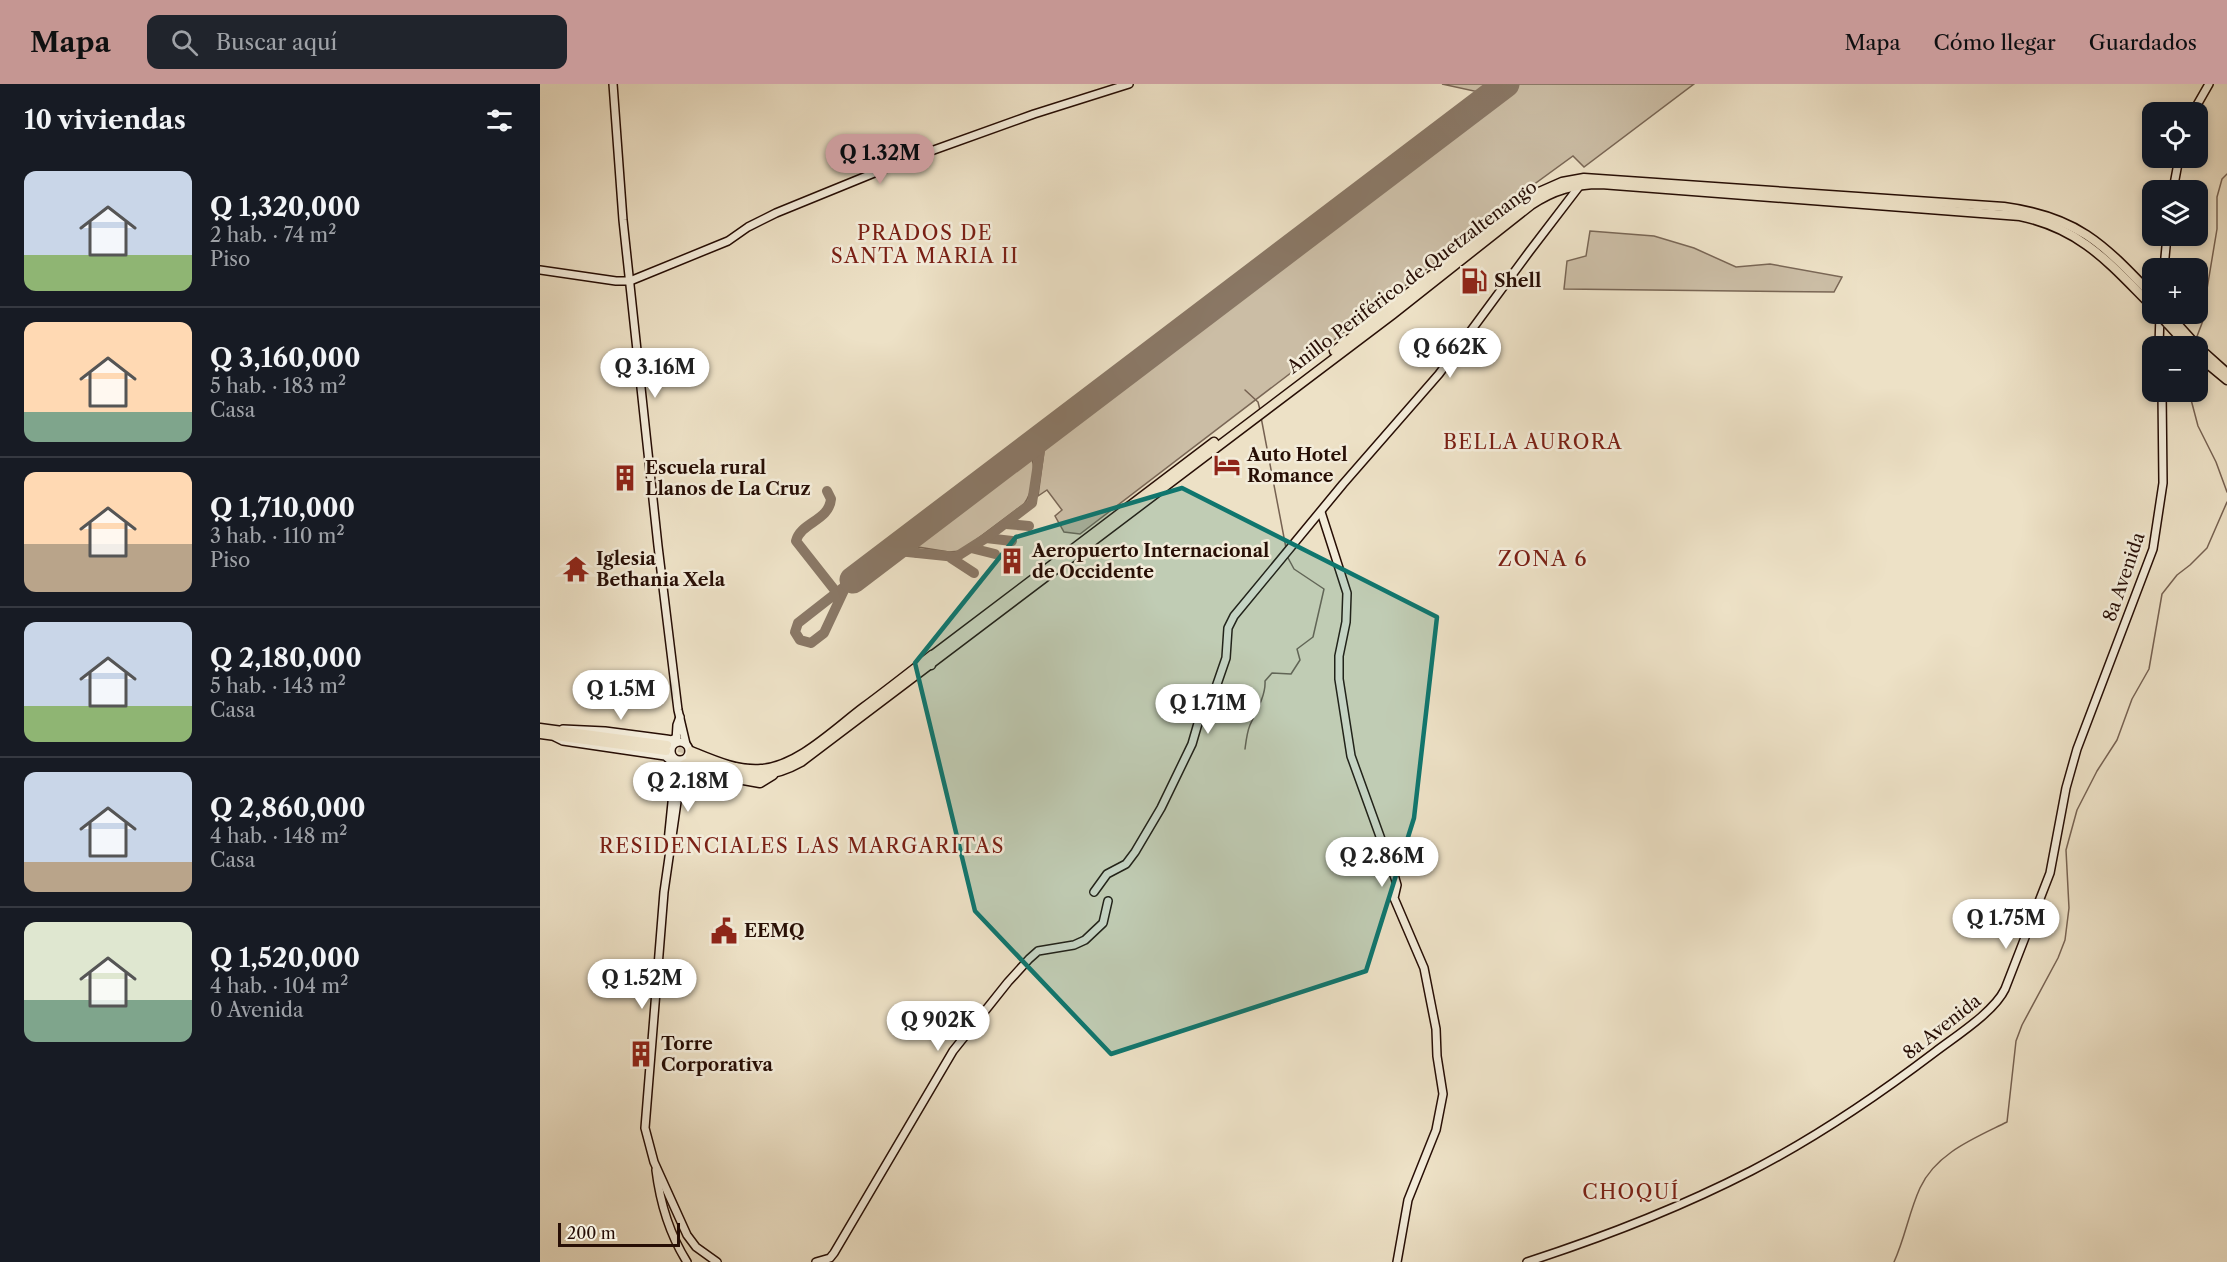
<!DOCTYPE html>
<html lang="es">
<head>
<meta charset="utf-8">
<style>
  :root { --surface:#171b24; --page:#20242c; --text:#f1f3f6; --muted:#9ea1a6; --line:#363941; --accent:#c59692 }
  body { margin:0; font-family:"Libre Caslon Text",serif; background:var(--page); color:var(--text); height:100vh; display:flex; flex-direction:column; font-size:22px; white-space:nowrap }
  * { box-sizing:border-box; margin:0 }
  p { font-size:20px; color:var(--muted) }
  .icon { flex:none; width:33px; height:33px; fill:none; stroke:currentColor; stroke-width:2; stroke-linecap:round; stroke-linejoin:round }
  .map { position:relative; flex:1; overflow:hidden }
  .drawer { display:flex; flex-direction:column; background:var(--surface); width:540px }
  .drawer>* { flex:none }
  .tools { position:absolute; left:1602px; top:18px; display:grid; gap:12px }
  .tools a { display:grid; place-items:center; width:66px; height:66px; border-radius:12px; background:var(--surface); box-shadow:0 3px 9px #0003; font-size:30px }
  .scale { position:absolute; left:18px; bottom:15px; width:122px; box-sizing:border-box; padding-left:6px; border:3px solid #270e05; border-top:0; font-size:16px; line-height:21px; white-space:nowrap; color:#270e05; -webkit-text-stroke:4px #f3ecda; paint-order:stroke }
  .price { position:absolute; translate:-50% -51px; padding:0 14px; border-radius:21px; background:#fff; color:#222; font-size:20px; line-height:39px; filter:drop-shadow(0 2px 3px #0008) }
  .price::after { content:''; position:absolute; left:50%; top:36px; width:18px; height:14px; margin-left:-9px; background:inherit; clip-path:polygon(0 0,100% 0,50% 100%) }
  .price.on { background:var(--accent); color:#111 }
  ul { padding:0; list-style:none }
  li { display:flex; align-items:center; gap:18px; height:150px; padding:0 24px }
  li+li { border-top:2px solid var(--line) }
  li span { display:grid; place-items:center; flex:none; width:168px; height:120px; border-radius:12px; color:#555 }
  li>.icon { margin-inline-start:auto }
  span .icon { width:72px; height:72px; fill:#fffc; stroke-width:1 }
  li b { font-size:26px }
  h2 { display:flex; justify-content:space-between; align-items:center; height:72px; padding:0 24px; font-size:26px }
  header { display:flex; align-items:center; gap:36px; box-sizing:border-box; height:84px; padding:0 30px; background:var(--accent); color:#111 }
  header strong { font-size:28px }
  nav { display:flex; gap:33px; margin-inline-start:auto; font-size:21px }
  .search { width:420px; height:54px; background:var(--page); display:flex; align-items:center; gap:15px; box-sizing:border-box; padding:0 21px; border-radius:12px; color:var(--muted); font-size:22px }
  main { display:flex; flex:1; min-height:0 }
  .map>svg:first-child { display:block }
  .green { fill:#cbbda5; stroke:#796655; stroke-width:1.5 }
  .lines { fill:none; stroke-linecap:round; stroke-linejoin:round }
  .stream { stroke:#766151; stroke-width:1.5 }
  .taxiway { stroke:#8a7866; stroke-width:10 }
  .runway { stroke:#8a7866; stroke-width:27 }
  .highway-tunnel { stroke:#cfc1a9; stroke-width:8; stroke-dasharray:8 4; stroke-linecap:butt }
  .secondary-casing { stroke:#270e05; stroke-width:10 }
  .highway-casing { stroke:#270e05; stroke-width:11 }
  .secondary { stroke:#f3ecda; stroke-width:7 }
  .highway { stroke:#ede1c6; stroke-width:8 }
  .highway-bridge-casing { stroke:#270e05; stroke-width:11; stroke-linecap:butt }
  .highway-bridge { stroke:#ede1c6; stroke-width:8 }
  .marked { fill:#0f766e; fill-opacity:0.2; stroke:#0f766e; stroke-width:4.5; stroke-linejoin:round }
  .labels { text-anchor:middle; stroke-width:5; stroke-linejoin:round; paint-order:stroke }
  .street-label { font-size:18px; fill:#270e05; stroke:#f3ecda }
  .poi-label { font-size:18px; font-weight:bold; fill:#270e05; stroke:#f3ecda; text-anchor:start }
  .neighbourhood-label { font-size:20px; letter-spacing:1.5px; fill:#7a1f14; stroke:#f3ecda }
  .quarter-label { font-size:21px; letter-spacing:1.5px; fill:#7a1f14; stroke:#f3ecda }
</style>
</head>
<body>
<header>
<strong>Mapa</strong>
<div class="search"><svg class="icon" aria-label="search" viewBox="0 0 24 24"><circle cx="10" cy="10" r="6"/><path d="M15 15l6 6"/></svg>Buscar aquí</div>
<nav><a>Mapa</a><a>Cómo llegar</a><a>Guardados</a></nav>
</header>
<main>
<section class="drawer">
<h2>10 viviendas<svg class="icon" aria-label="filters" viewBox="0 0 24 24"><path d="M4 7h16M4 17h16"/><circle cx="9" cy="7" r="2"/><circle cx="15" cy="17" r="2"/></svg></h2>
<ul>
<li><span style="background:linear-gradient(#c9d6e8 70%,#8fb573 0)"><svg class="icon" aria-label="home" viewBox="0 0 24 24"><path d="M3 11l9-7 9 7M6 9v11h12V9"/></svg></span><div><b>Q 1,320,000</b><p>2 hab. · 74 m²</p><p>Piso</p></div></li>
<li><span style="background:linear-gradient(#ffd9b3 75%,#7fa58c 0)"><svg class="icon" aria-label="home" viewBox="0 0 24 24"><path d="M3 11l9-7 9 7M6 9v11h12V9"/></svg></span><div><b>Q 3,160,000</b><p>5 hab. · 183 m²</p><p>Casa</p></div></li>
<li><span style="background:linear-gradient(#ffd9b3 60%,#b9a48a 0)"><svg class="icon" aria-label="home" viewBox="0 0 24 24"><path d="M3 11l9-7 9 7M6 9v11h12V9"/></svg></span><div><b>Q 1,710,000</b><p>3 hab. · 110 m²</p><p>Piso</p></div></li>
<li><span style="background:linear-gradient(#c9d6e8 70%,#8fb573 0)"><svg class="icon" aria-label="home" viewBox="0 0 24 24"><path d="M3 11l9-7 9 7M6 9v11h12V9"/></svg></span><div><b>Q 2,180,000</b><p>5 hab. · 143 m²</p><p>Casa</p></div></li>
<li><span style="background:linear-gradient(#c9d6e8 75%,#b9a48a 0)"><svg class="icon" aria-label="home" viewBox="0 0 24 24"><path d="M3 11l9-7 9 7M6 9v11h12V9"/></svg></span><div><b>Q 2,860,000</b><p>4 hab. · 148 m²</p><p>Casa</p></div></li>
<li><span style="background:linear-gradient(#dfe7d0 65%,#7fa58c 0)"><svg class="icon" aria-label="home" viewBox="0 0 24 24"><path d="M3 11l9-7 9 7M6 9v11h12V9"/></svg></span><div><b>Q 1,520,000</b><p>4 hab. · 104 m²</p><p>0 Avenida</p></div></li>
</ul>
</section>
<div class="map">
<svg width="1687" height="1178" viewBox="0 0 1687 1178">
  <rect width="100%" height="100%" fill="#ede1c6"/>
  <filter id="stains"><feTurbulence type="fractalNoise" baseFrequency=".00333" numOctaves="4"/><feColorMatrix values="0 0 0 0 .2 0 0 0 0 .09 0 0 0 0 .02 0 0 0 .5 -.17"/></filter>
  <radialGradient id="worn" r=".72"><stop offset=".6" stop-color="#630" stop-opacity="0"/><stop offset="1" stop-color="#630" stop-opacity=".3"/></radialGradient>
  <g class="green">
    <polygon points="902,0 954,0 943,9"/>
    <polygon points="978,0 1154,0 1044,83 1033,72 971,117 968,123 540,450 524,448 515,432 522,426 507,406 498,412 505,360"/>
    <polygon points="1050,147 1114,152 1154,164 1196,183 1230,180 1302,193 1294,208 1024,205 1027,177 1046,172"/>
    <path d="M484 374 492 375C496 387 492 410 484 420L421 467 409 468 378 463 379 454Z"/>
  </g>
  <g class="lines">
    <g class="stream">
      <polyline points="1656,255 1667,226 1666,211 1677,145 1677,113 1682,95 1687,90"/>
      <polyline points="705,306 718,318 720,326"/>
      <polyline points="1649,308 1658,342 1676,378 1687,408"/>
      <polyline points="721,333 746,464"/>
      <path d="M705 665C706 657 707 648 710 641 716 628 726 611 725 597L732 589 751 590 760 576 757 565 773 553 784 505 754 485 747 472"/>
      <path d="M1354 1178C1365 1154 1369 1128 1380 1104 1396 1069 1435 1054 1467 1038L1476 957 1482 941 1518 874 1525 856 1529 824 1526 766 1537 726 1557 687 1577 656 1592 615 1609 585 1622 510 1637 491 1650 481 1667 464 1687 418"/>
    </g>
    <g class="taxiway">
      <polyline points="479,371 492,367 496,370 498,376"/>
      <path d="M287 407 291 415C289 437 261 438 256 457L297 509"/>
      <polyline points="466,440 489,442"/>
      <polyline points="376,449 371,459 372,466 377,469"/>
      <polyline points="446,454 472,457"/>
      <polyline points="431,464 455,470"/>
      <polyline points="347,471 358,467 416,473 446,454 492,419 501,360 508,350 517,341"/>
      <polyline points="411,474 434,489"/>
      <polyline points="306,502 284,549 271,559 260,556 255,548 258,539 313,496"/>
    </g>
    <polyline class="runway" points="313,496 966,0"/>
    <polyline class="highway-tunnel" points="127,661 151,667"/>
    <g class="secondary-casing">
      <g id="secondary">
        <polyline points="73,0 83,136 118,462 138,626 146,660"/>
        <polyline points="1653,28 1669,0"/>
        <polyline points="1633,106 1639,74"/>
        <polyline points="1624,184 1627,152"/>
        <polyline points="0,186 76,197 90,197 188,157 208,143 236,129 366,76 494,30 589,0"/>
        <polyline points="1619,262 1620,230"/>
        <polyline points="781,428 807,509 806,538 799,572 799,595 811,672 855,794 857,801 854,814 884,884 896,945 897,972 903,1010 896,1046 868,1116 857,1178"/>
        <polyline points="23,645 65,647 126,655 132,656 137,653"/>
        <polyline points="15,653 23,657 125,672 136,681"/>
        <polyline points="136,657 137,641 140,633"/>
        <circle cx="140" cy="667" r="9"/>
        <polyline points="143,676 124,808 105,1044 114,1078 147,1151 156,1163 177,1178"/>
        <polyline points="128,767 128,758 136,679"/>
        <polyline points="554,808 567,790 586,780 595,768 621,724 652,660 661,629 676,603 686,574 688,544 694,532 803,400 899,290 989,168 1041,100"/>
        <path d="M116 1086C120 1118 130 1151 147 1178"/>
        <polyline points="276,1178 290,1174 294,1169 413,967 468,898 489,875 498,867 534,861 545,856 563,839 568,817"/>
        <path d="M987 1178C1064 1153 1139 1124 1211 1087 1275 1054 1337 1012 1395 968 1416 952 1454 928 1465 905L1510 789 1526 704 1537 665 1613 465 1623 399 1622 308"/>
      </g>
    </g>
    <g class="highway-casing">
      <g id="highway">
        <polyline points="1628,230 1657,262"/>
        <polyline points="1627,239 1648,262"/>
        <polyline points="1658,263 1687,289"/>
        <path d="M794 267 997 109 1022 98 1044 94 1464 123C1538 133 1563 160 1612 211"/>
        <polyline points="1658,272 1687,296"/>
        <polyline points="391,581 393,571 674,358"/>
        <polyline points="0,644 127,661"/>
        <polyline points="0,650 126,667"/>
        <path d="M151 667C173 676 197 687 221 685 257 683 295 645 323 624 346 607 369 589 392 571"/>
        <path d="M150 672C190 691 220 701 261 678L853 230 991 121C1013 106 1034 100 1061 100L1480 132C1542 145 1570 180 1612 222"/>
        <polyline points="141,682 148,678 160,682"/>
        <polyline points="192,694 220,699 233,691"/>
      </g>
    </g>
    <use href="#secondary" class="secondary"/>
    <use href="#highway" class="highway"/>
    <g class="highway-bridge-casing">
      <polyline id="highway-bridge" points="1619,230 1627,239"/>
    </g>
    <use href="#highway-bridge" class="highway-bridge"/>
  </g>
  <path class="marked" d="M642 404 897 533 874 734 826 887 571 970 435 827 375 579 476 453Z"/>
  <defs>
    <g id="fuel-bare" transform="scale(2.07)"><path d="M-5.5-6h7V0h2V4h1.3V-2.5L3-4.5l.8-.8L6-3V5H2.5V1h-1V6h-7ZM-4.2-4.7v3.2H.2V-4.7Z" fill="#8f2418" stroke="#f3ecda" stroke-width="2.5" paint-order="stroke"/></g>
    <g id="hotel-bare" transform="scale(2.07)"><path d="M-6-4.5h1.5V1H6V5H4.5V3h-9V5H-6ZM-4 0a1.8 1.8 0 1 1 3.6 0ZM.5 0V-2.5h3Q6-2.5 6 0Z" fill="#8f2418" stroke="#f3ecda" stroke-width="2.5" paint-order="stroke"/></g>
    <g id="building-bare" transform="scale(2.07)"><path d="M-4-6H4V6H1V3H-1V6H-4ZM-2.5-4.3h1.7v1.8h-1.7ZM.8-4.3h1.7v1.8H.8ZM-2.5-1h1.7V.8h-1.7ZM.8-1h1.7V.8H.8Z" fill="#8f2418" stroke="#f3ecda" stroke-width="2.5" paint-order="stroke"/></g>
    <g id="temple-bare" transform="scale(2.07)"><path d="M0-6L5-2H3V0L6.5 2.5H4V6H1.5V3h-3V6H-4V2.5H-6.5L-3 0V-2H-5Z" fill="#8f2418" stroke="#f3ecda" stroke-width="2.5" paint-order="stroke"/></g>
    <g id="civic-bare" transform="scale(2.07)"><path d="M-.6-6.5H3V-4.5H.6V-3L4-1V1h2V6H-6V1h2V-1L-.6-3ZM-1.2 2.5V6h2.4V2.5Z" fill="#8f2418" stroke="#f3ecda" stroke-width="2.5" paint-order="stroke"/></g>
  </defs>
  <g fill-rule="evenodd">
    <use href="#fuel-bare" x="934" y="197"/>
    <use href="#hotel-bare" x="687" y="381"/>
    <use href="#building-bare" x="85" y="394"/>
    <use href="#building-bare" x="472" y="477"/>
    <use href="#temple-bare" x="36" y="485"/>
    <use href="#civic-bare" x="184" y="847"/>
    <use href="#building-bare" x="101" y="970"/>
  </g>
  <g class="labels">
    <g class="street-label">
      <text transform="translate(872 193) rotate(-37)" y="6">Anillo Periférico de Quetzaltenango</text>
      <text transform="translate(1584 493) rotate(-71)" y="6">8a Avenida</text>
      <text transform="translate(1402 943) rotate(-38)" y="6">8a Avenida</text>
    </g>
    <g class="poi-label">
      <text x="954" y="203">Shell</text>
      <text x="707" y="377">Auto Hotel<tspan x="707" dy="21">Romance</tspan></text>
      <text x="105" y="390">Escuela rural<tspan x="105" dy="21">Llanos de La Cruz</tspan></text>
      <text x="492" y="473">Aeropuerto Internacional<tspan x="492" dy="21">de Occidente</tspan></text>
      <text x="56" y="481">Iglesia<tspan x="56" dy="21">Bethania Xela</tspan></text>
      <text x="204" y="853">EEMQ</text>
      <text x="121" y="966">Torre<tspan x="121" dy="21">Corporativa</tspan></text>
    </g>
    <g class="neighbourhood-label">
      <text x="385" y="156">PRADOS DE<tspan x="385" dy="23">SANTA MARIA II</tspan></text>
      <text x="993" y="365">BELLA AURORA</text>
      <text x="262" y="769">RESIDENCIALES LAS MARGARITAS</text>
      <text x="1091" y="1115">CHOQUÍ</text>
    </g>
    <g class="quarter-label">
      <text x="1003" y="482">ZONA 6</text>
    </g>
  </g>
  <rect width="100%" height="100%" filter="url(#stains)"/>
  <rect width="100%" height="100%" fill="url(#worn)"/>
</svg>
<div class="tools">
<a><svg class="icon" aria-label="locate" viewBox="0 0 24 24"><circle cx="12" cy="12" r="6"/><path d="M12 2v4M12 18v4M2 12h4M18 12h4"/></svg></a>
<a><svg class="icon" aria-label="layers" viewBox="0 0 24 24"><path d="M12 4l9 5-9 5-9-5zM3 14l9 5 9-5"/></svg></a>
<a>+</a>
<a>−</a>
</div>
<div class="scale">200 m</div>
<b class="price on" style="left:340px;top:101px">Q 1.32M</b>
<b class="price" style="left:910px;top:295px">Q 662K</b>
<b class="price" style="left:115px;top:315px">Q 3.16M</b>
<b class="price" style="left:81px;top:637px">Q 1.5M</b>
<b class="price" style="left:668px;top:651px">Q 1.71M</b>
<b class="price" style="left:148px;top:729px">Q 2.18M</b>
<b class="price" style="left:842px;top:804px">Q 2.86M</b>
<b class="price" style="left:1466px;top:866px">Q 1.75M</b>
<b class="price" style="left:102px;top:926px">Q 1.52M</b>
<b class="price" style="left:398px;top:968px">Q 902K</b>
</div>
</main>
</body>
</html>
